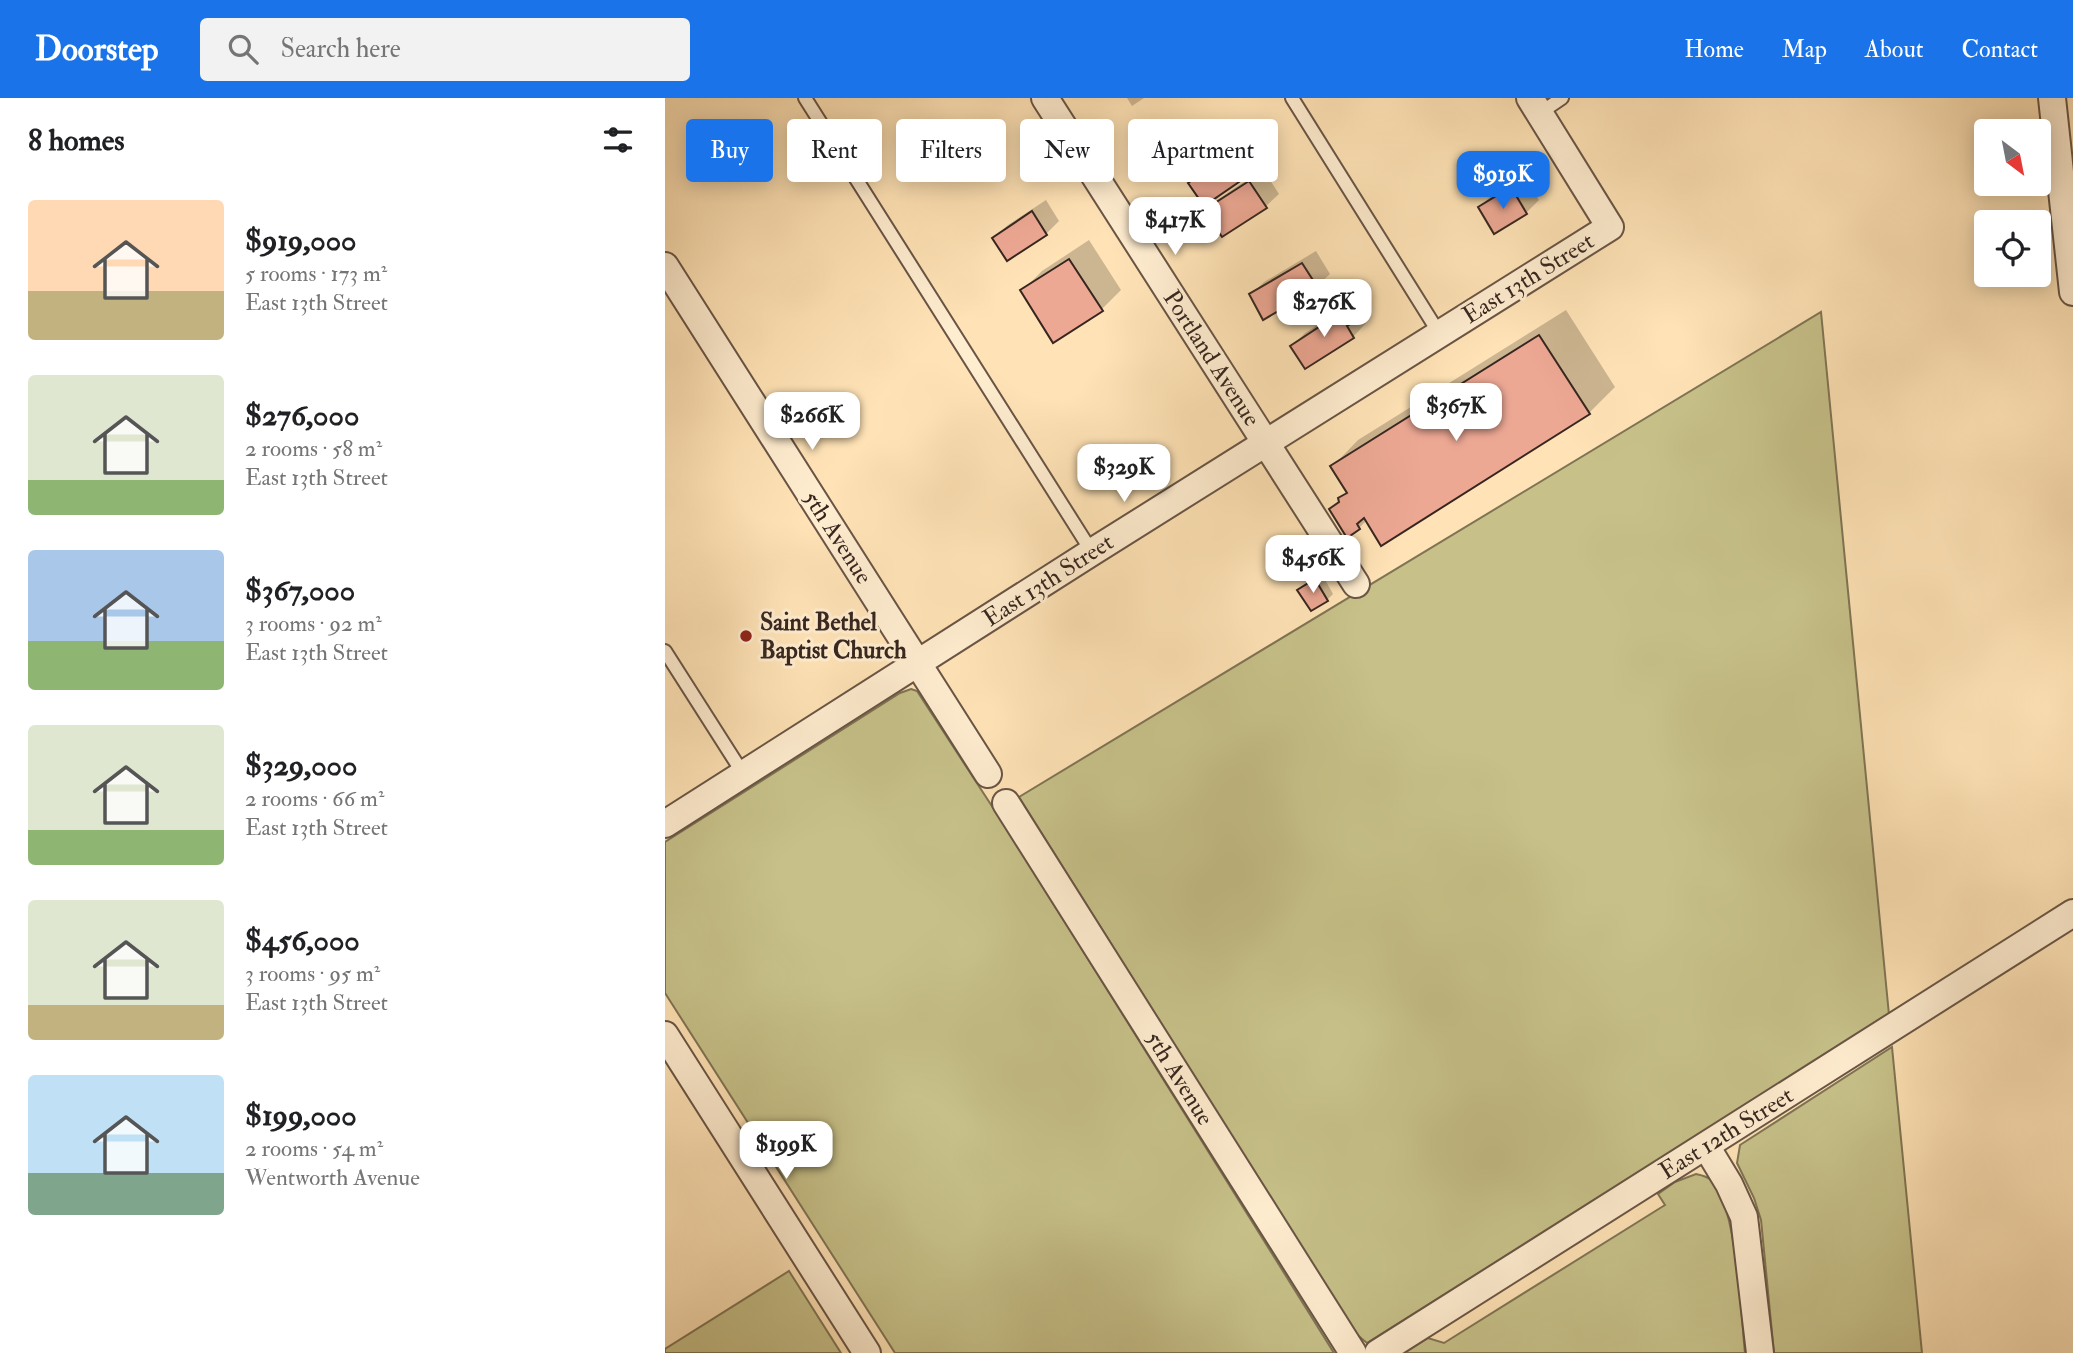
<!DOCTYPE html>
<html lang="en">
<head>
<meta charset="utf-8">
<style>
  :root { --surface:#fff; --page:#f2f2f2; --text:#202124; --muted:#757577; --accent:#1a73e8 }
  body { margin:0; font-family:"IM FELL Double Pica",serif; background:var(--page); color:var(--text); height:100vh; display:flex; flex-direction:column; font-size:26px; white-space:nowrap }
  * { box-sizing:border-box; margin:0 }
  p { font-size:23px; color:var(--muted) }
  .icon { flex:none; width:38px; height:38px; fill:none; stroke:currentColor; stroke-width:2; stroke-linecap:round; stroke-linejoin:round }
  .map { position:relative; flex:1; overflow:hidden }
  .sheet { display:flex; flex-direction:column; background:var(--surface); width:665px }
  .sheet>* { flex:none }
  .guide { position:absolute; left:21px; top:21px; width:665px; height:63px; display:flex; gap:14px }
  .needle { width:46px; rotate:148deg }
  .tools { position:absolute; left:1309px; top:21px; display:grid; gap:14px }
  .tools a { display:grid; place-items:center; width:77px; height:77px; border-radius:7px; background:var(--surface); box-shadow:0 4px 18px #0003; font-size:35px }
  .price { position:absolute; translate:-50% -60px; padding:0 16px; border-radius:14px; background:#fff; color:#222; font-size:23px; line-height:46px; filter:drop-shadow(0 2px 4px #0008) }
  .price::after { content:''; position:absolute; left:50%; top:42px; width:21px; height:16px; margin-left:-10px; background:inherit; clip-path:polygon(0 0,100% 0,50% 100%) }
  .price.on { background:var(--accent); color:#fff }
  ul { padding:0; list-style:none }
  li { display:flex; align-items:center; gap:21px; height:175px; padding:0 28px }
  li span { display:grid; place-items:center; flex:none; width:196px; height:140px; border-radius:7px; color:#555 }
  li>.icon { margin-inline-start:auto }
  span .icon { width:84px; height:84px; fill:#fffc; stroke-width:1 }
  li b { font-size:30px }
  h2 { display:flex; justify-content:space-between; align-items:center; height:84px; padding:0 28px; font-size:30px }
  .pill { padding:0 24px; border-radius:7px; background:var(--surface); box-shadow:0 4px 18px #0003; font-size:24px; line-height:63px }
  .pill.on { background:var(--accent); color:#fff }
  header { display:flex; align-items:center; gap:42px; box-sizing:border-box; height:98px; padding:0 35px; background:var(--accent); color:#fff }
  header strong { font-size:33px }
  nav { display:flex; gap:38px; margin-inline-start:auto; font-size:24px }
  .search { width:490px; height:63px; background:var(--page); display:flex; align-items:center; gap:18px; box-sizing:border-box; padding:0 24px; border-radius:7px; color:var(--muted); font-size:26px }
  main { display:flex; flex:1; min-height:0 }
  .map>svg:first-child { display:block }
  .green { fill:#c7c189; stroke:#7f7454; stroke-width:2 }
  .shadow { fill:#0003 }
  .building { fill:#eda894; stroke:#37261f; stroke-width:2 }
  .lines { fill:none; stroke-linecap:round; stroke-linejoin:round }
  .service-casing { stroke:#695545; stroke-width:16 }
  .minor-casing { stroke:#695545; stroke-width:30 }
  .service { stroke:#ffedd0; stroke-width:12 }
  .minor { stroke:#ffedd0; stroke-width:26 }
  .poi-dot { fill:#8f2418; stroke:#ffedd0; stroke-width:2.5 }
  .labels { text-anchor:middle; stroke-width:6; stroke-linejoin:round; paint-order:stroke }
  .street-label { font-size:24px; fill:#37261f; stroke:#ffedd0 }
  .poi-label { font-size:24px; font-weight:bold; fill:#37261f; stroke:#ffedd0; text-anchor:start }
</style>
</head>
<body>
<header>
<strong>Doorstep</strong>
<div class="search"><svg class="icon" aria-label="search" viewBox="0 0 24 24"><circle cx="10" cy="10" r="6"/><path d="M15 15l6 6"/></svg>Search here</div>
<nav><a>Home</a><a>Map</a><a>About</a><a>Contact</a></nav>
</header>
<main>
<section class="sheet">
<h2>8 homes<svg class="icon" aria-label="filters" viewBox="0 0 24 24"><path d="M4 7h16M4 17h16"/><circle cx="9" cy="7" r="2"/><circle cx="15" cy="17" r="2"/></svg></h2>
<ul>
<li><span style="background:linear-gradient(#ffd9b3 65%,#c2b280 0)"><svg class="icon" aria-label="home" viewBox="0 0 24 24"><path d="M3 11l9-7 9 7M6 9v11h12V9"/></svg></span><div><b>$919,000</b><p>5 rooms · 173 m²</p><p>East 13th Street</p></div></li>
<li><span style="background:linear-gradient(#dfe7d0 75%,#8fb573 0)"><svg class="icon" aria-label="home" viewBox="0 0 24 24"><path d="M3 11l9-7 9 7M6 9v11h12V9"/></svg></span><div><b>$276,000</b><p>2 rooms · 58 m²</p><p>East 13th Street</p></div></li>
<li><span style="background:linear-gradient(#a9c7e8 65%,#8fb573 0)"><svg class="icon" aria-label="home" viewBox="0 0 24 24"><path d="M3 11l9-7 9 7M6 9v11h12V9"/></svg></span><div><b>$367,000</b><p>3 rooms · 92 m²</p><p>East 13th Street</p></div></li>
<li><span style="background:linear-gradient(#dfe7d0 75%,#8fb573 0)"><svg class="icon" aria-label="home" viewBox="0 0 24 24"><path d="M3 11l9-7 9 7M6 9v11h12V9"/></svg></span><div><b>$329,000</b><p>2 rooms · 66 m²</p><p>East 13th Street</p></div></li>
<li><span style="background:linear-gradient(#dfe7d0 75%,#c2b280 0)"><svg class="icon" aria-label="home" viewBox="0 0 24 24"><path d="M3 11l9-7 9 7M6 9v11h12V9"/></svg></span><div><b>$456,000</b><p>3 rooms · 95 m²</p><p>East 13th Street</p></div></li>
<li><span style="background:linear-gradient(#bfe0f5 70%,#7fa58c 0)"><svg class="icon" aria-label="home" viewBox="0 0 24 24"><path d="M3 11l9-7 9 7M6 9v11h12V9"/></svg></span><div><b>$199,000</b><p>2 rooms · 54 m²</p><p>Wentworth Avenue</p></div></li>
</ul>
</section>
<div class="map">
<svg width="1408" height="1255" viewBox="0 0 1408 1255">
  <rect width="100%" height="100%" fill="#ffe3b6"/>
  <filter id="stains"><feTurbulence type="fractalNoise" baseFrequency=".00286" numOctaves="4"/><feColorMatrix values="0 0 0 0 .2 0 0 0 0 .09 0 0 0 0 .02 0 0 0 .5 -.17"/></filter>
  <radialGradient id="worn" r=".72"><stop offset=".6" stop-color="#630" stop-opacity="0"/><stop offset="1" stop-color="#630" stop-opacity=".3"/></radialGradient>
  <g class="green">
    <polygon points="1156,214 1224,917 702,1245 690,1235 354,699"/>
    <polygon points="246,591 252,593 347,739 669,1255 230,1255 0,895 0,744 235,595"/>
    <polygon points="1227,949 1257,1255 1109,1255 1096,1122 1089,1100 1072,1065 1075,1047"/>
    <path d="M1031 1076C1036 1077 1042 1078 1046 1082 1072 1106 1076 1218 1080 1255H739L763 1240 779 1245 1000 1107 993 1096 1010 1084Z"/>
    <polygon points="124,1173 176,1255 0,1255 0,1251"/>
  </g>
  <g class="shadow">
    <polygon points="462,0 479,0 467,8"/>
    <polygon points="573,49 586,70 573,83 539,106 526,85 539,72"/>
    <polygon points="598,71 614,96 600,109 542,113 555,100"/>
    <polygon points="859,77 874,102 861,115 815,109 828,96"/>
    <polygon points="381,102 394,123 381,136 343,161 329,140 343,127"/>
    <polygon points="424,142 456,192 436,212 357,193 377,173"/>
    <polygon points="651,153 665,176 651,189 586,197 599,184"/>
    <polygon points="697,199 703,208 695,216 701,225 688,239 627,248 640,235"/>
    <polygon points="901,212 950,289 924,315 702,422 694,430 666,411 683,393 667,369 693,342"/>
    <polygon points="657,476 668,496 662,502 634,492"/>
  </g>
  <g class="building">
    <polygon points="559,61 574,84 539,108 523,85"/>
    <polygon points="584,83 602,110 557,139 539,112"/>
    <polygon points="846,89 862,116 829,136 813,109"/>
    <polygon points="367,113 382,137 342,163 327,140"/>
    <polygon points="404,161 438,213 388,245 355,192"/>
    <polygon points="637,165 653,190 598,222 584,196"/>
    <polygon points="683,210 691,223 682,228 689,240 640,271 625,248"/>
    <polygon points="874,237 925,316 716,448 699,420 692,426 695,431 682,440 664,411 674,404 673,400 682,395 665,368"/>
    <polygon points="650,481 663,503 646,513 632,492"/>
  </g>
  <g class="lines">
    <g class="service-casing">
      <g id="service">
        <polyline points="140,0 427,454"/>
        <polyline points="627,0 774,235"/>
        <polyline points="875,15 897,0"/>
        <polyline points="0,553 79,677"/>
      </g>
    </g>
    <g class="minor-casing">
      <g id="minor">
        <polyline points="380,0 691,486"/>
        <polyline points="1387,0 1408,194"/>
        <polyline points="0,168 323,676"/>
        <polyline points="341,705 688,1255"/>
        <polyline points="0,726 427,454 945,129 865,0"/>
        <polyline points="0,937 202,1255"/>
        <polyline points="1041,1048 1064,1086 1079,1119 1095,1255"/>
        <polyline points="713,1255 1408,815"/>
      </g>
    </g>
    <use href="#service" class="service"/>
    <use href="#minor" class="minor"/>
  </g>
  <circle class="poi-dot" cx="81" cy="538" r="7"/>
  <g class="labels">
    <g class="street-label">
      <text transform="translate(863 180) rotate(-32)" y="8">East 13th Street</text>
      <text transform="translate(547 260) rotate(57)" y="8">Portland Avenue</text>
      <text transform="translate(173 439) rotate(57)" y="8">5th Avenue</text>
      <text transform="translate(383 482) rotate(-33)" y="8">East 13th Street</text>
      <text transform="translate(515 980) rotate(58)" y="8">5th Avenue</text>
      <text transform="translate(1061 1035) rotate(-32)" y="8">East 12th Street</text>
    </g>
    <g class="poi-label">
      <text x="95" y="532">Saint Bethel<tspan x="95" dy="28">Baptist Church</tspan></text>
    </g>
  </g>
  <rect width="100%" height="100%" filter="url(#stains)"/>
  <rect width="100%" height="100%" fill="url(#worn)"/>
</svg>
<div class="tools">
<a><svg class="needle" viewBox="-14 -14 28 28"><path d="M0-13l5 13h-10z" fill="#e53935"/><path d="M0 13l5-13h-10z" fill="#757577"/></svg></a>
<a><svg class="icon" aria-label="locate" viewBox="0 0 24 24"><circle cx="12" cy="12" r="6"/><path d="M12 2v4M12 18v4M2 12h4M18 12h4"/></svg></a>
</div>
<b class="price on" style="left:838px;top:113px">$919K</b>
<b class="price" style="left:510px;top:159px">$417K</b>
<b class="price" style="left:659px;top:241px">$276K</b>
<b class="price" style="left:791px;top:345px">$367K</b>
<b class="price" style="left:147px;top:354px">$266K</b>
<b class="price" style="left:459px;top:406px">$329K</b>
<b class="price" style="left:648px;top:497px">$456K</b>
<b class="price" style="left:121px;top:1083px">$199K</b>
<div class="guide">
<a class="pill on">Buy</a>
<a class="pill">Rent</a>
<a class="pill">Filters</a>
<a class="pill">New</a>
<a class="pill">Apartment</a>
</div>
</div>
</main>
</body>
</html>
